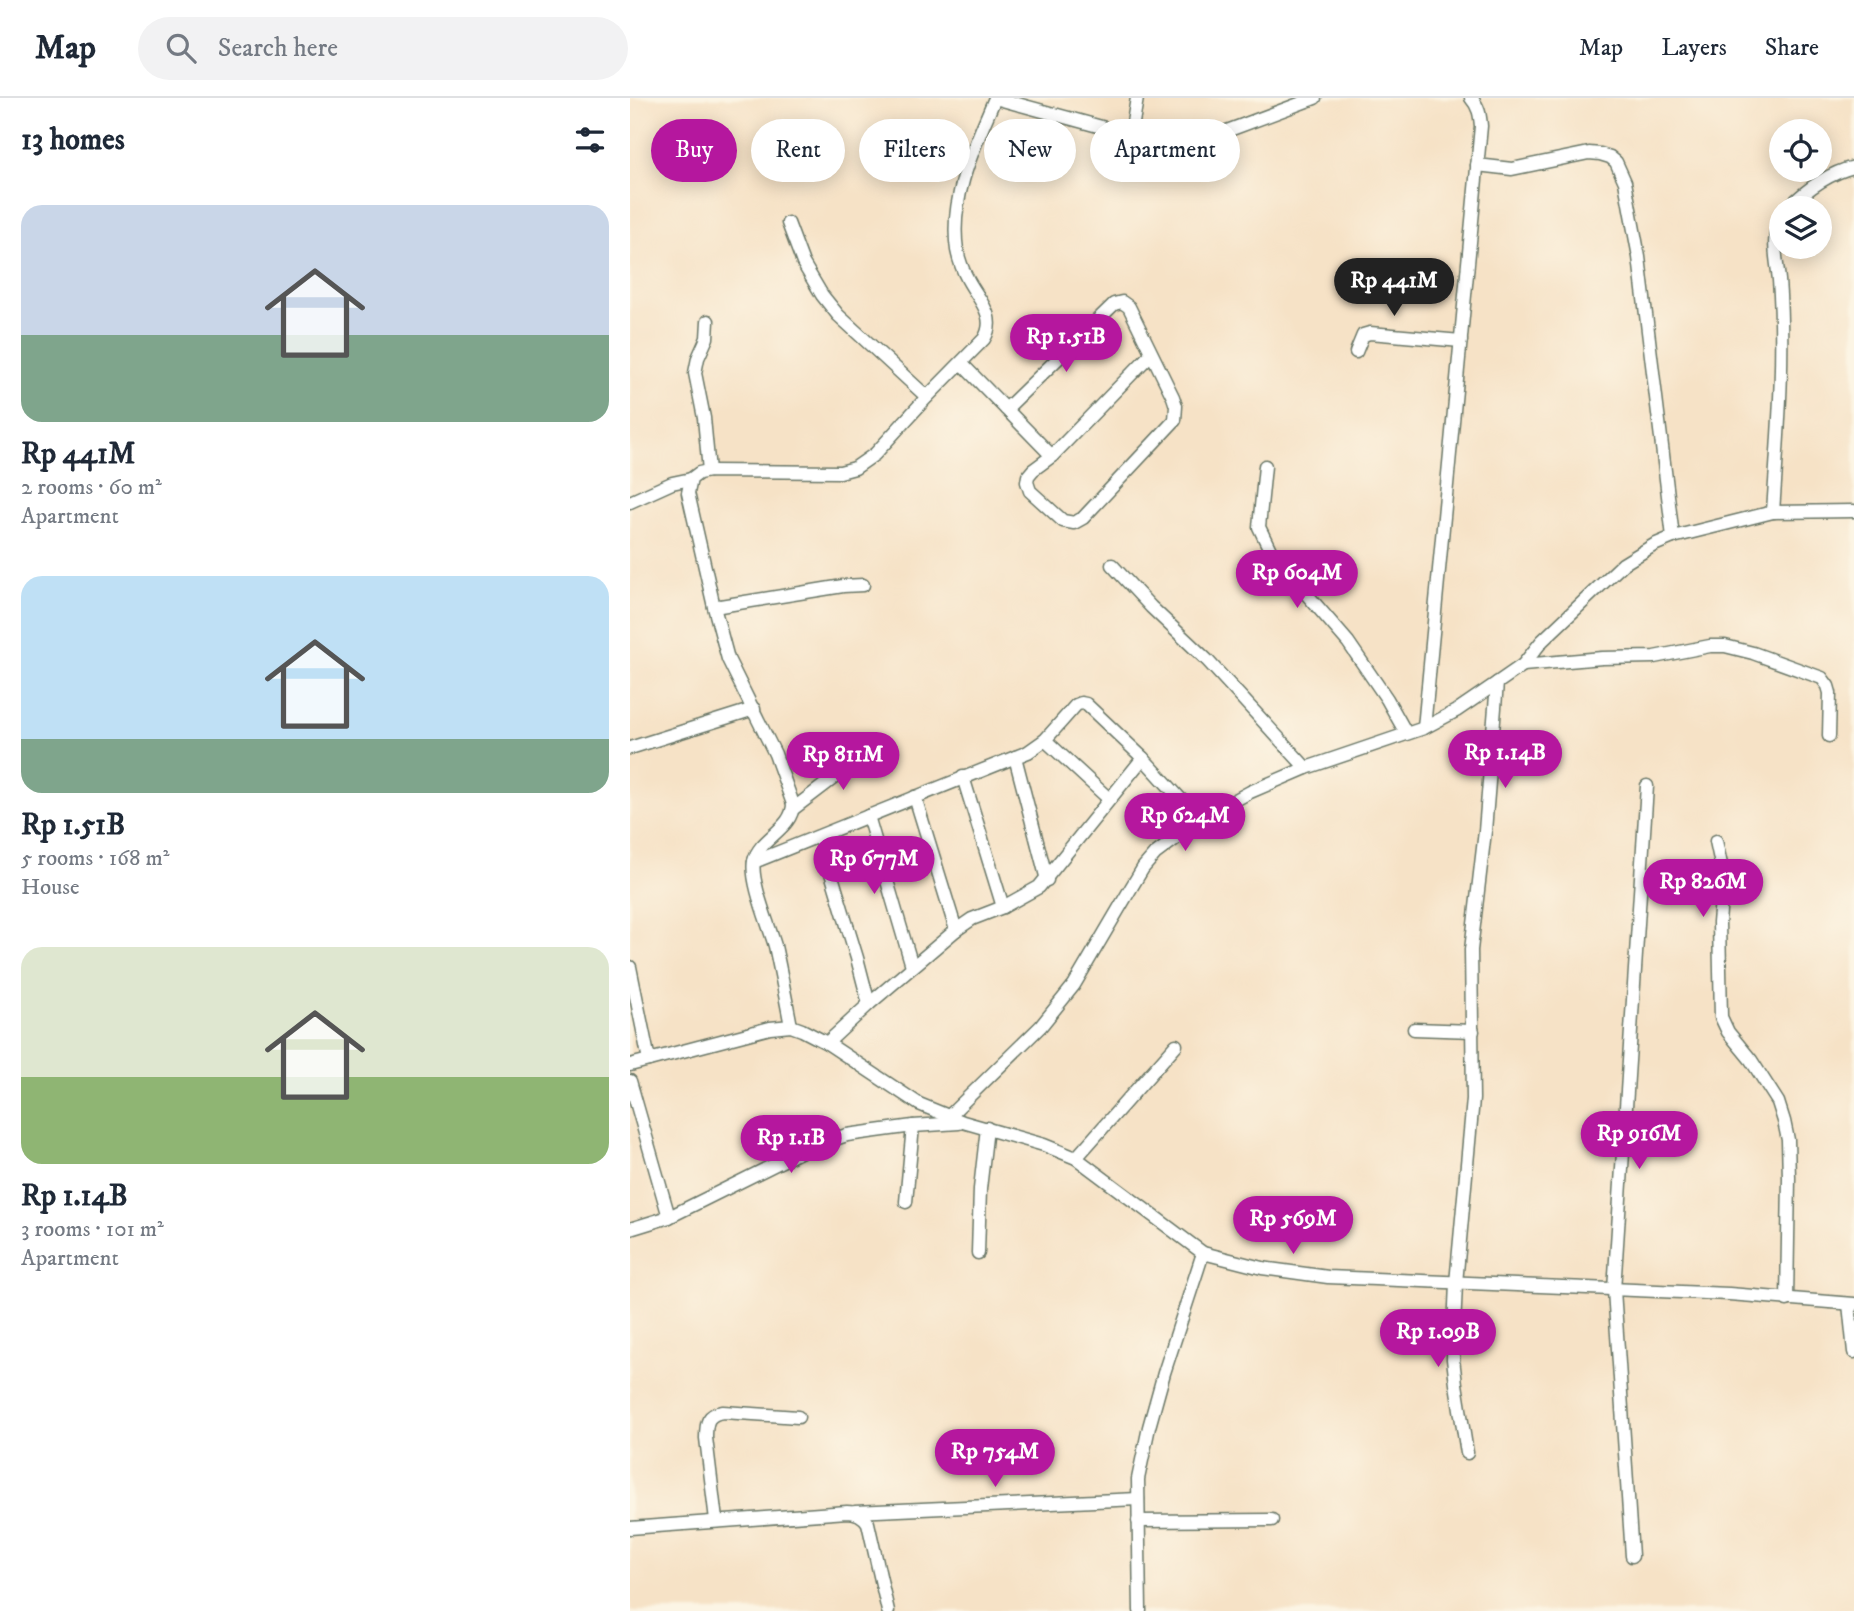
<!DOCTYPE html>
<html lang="en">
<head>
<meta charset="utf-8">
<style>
  :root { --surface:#fff; --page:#f2f2f3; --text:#1f2937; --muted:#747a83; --line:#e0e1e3; --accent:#b5179e }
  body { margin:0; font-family:"IM FELL DW Pica",serif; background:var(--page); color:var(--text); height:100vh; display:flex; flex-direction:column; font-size:26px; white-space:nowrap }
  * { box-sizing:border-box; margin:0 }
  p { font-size:23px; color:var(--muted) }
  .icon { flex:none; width:38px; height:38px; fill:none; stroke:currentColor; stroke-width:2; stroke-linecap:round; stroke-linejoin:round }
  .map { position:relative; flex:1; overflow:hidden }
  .panel { display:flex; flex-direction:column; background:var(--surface); width:630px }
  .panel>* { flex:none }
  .banner { position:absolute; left:21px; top:21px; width:665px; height:63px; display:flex; gap:14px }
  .controls { position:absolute; left:1139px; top:21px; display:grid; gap:14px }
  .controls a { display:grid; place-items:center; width:63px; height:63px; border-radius:50%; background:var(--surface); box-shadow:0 4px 18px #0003; font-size:35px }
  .price { position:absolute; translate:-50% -60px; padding:0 16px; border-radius:24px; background:var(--accent); color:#fff; font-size:23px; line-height:46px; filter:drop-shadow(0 2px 4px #0008) }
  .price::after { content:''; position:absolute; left:50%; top:42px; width:21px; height:16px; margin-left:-10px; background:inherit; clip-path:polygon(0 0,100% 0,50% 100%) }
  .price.active { background:#222; color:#fff }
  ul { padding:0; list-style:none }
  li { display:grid; align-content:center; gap:14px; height:371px; padding:0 21px }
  li span { display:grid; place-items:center; height:217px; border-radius:21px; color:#555 }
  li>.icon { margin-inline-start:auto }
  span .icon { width:126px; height:126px; fill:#fffc; stroke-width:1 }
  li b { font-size:30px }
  h2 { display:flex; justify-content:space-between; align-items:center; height:84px; padding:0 21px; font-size:30px }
  .pill { padding:0 24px; border-radius:32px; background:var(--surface); box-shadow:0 4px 18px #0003; font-size:24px; line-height:63px }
  .pill.active { background:var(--accent); color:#fff }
  header { display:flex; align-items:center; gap:42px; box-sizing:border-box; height:98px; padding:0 35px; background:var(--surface); border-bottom:2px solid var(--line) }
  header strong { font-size:33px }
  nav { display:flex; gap:38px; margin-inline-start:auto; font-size:24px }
  .search { width:490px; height:63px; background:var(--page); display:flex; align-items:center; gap:18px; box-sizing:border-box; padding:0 24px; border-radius:38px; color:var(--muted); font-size:26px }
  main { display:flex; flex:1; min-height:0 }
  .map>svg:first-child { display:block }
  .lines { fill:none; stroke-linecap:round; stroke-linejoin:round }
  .minor-casing { stroke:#6a7767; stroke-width:15 }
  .minor { stroke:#fff; stroke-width:12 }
</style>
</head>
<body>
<header>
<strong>Map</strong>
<div class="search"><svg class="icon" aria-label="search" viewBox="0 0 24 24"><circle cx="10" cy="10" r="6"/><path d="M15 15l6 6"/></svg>Search here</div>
<nav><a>Map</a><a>Layers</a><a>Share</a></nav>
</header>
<main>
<section class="panel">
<h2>13 homes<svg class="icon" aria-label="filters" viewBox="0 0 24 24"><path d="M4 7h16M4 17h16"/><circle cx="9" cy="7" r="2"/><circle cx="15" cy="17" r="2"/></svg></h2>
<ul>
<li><span style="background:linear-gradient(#c9d6e8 60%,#7fa58c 0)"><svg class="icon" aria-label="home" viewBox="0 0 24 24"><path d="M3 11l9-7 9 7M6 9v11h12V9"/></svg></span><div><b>Rp 441M</b><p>2 rooms · 60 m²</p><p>Apartment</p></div></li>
<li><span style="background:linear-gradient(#bfe0f5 75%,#7fa58c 0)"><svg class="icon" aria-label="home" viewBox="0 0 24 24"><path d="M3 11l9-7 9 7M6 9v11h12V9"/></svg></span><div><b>Rp 1.51B</b><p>5 rooms · 168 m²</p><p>House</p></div></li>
<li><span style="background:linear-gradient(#dfe7d0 60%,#8fb573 0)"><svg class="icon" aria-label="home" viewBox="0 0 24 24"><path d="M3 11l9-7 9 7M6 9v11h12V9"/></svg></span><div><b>Rp 1.14B</b><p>3 rooms · 101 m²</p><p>Apartment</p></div></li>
</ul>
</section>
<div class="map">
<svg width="1224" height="1513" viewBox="0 0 1224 1513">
  <rect width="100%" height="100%" fill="#fcf5e5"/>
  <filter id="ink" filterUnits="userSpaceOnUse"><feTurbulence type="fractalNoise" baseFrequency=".0143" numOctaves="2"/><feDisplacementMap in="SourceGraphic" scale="14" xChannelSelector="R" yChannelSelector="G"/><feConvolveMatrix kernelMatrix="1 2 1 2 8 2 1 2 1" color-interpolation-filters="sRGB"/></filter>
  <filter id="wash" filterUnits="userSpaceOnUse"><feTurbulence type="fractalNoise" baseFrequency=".00686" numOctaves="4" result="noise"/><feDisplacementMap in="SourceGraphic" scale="28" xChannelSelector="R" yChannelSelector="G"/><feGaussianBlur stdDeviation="1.57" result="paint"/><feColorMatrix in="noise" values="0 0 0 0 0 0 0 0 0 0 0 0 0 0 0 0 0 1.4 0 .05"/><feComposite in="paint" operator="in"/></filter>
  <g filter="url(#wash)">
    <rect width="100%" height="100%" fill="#f6e2c6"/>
  </g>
  <g filter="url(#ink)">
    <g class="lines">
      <g class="minor-casing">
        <g id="minor">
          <polyline points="365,0 501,37 538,41 575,38 594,34 685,0"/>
          <polyline points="501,37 507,0"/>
          <polyline points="847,67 882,71 959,55 970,56 980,59 986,64 995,84 1009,159 1043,439"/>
          <path d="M1158 110C1176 92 1199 75 1224 69"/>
          <polyline points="158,125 173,165 192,197 208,217 297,299"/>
          <polyline points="78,223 77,240 68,260 65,275 74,320 79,373"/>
          <polyline points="726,254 733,237 740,235 831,243"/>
          <polyline points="331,265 422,358"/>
          <polyline points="376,311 484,206 492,204 499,209 543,299 546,308 545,322 453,420 444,425 433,423 400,393 397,384 398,378 403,372 422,358 521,256"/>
          <polyline points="635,368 629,429 642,456 718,544 757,601 776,635"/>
          <polyline points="0,404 42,385 61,381"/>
          <path d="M1143 414C1148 338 1155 259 1149 182 1147 163 1140 136 1152 119"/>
          <polyline points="482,467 521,509 577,562 676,670"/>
          <polyline points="84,509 213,488 233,487"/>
          <polyline points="893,567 972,560 1024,559 1080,548 1095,548 1123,555 1192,580 1198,588 1200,595 1199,638"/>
          <path d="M794 630 851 28C850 17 849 9 841 0"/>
          <polyline points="415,642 479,701"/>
          <polyline points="863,646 920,653"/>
          <polyline points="0,650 124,611"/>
          <polyline points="385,659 417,782"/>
          <polyline points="333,679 373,809"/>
          <polyline points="285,699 326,832"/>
          <polyline points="163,711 243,650"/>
          <polyline points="238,718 282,868"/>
          <polyline points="190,739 227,860 239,906"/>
          <polyline points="1086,743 1093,776 1089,825 1091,919 1098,934 1121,962 1148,1004 1154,1023 1158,1042 1159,1080 1157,1202"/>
          <polyline points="124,764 398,654 415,642 446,607 451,605 456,606 513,660 556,707"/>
          <polyline points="0,869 19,962"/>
          <path d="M161 928C156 902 151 875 145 848 139 827 120 783 124 763 129 740 163 731 163 706L145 656 98 561 84 509 58 395 61 381 69 375 79 373 210 374 225 370 245 356 297 299 354 241C368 219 348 201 338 182 333 173 329 162 327 152 319 99 345 47 365 0"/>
          <polyline points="784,931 843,933"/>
          <polyline points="197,945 239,906 326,832 342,821 373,809 409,789 513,660"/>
          <polyline points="0,967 140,930 161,928 172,932 197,945 289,1006 333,1024 414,1047 446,1060 573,1155 632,1170 698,1179 1099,1196 1224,1206"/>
          <polyline points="0,983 39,1119"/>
          <polyline points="319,1018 411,928 444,887 501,790 513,770 525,756 576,718 620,694 676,670 794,630 826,613 867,585"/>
          <polyline points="446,1060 546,947"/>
          <polyline points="276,1104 283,1028"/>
          <polyline points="0,1131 39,1119 180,1049 217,1037 283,1028 329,1025"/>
          <polyline points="348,1155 350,1091 357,1030"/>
          <polyline points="1219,1206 1224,1254"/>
          <polyline points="837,1355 826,1286 823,1261 824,1231 826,1185 843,1001 841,852 855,733 867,585 893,567 912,543 993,466 1024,447 1043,439 1143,414 1224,413"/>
          <polyline points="225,1414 508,1401"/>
          <path d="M86 1422 76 1340C76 1325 77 1316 93 1314L168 1319"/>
          <polyline points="508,1423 642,1422"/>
          <path d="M0 1430 217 1414C226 1414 233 1417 238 1425L258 1513"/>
          <polyline points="1002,1458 984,1192 1017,688"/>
          <polyline points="510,1513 508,1381 519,1329 534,1275 573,1155"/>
        </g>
      </g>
      <use href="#minor" class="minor"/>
    </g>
  </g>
</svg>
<div class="controls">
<a><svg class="icon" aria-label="locate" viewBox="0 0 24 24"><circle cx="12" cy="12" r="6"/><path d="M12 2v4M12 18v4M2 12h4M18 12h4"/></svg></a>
<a><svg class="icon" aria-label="layers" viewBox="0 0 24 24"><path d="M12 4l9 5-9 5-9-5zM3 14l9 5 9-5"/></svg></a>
</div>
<b class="price active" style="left:764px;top:220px">Rp 441M</b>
<b class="price" style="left:436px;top:276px">Rp 1.51B</b>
<b class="price" style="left:667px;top:512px">Rp 604M</b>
<b class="price" style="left:875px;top:692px">Rp 1.14B</b>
<b class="price" style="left:213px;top:694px">Rp 811M</b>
<b class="price" style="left:555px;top:755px">Rp 624M</b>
<b class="price" style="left:244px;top:798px">Rp 677M</b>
<b class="price" style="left:1073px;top:821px">Rp 826M</b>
<b class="price" style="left:1009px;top:1073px">Rp 916M</b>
<b class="price" style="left:161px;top:1077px">Rp 1.1B</b>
<b class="price" style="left:663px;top:1158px">Rp 569M</b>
<b class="price" style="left:808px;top:1271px">Rp 1.09B</b>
<b class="price" style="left:365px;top:1391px">Rp 754M</b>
<div class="banner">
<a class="pill active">Buy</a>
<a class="pill">Rent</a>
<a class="pill">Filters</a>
<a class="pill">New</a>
<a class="pill">Apartment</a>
</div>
</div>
</main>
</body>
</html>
